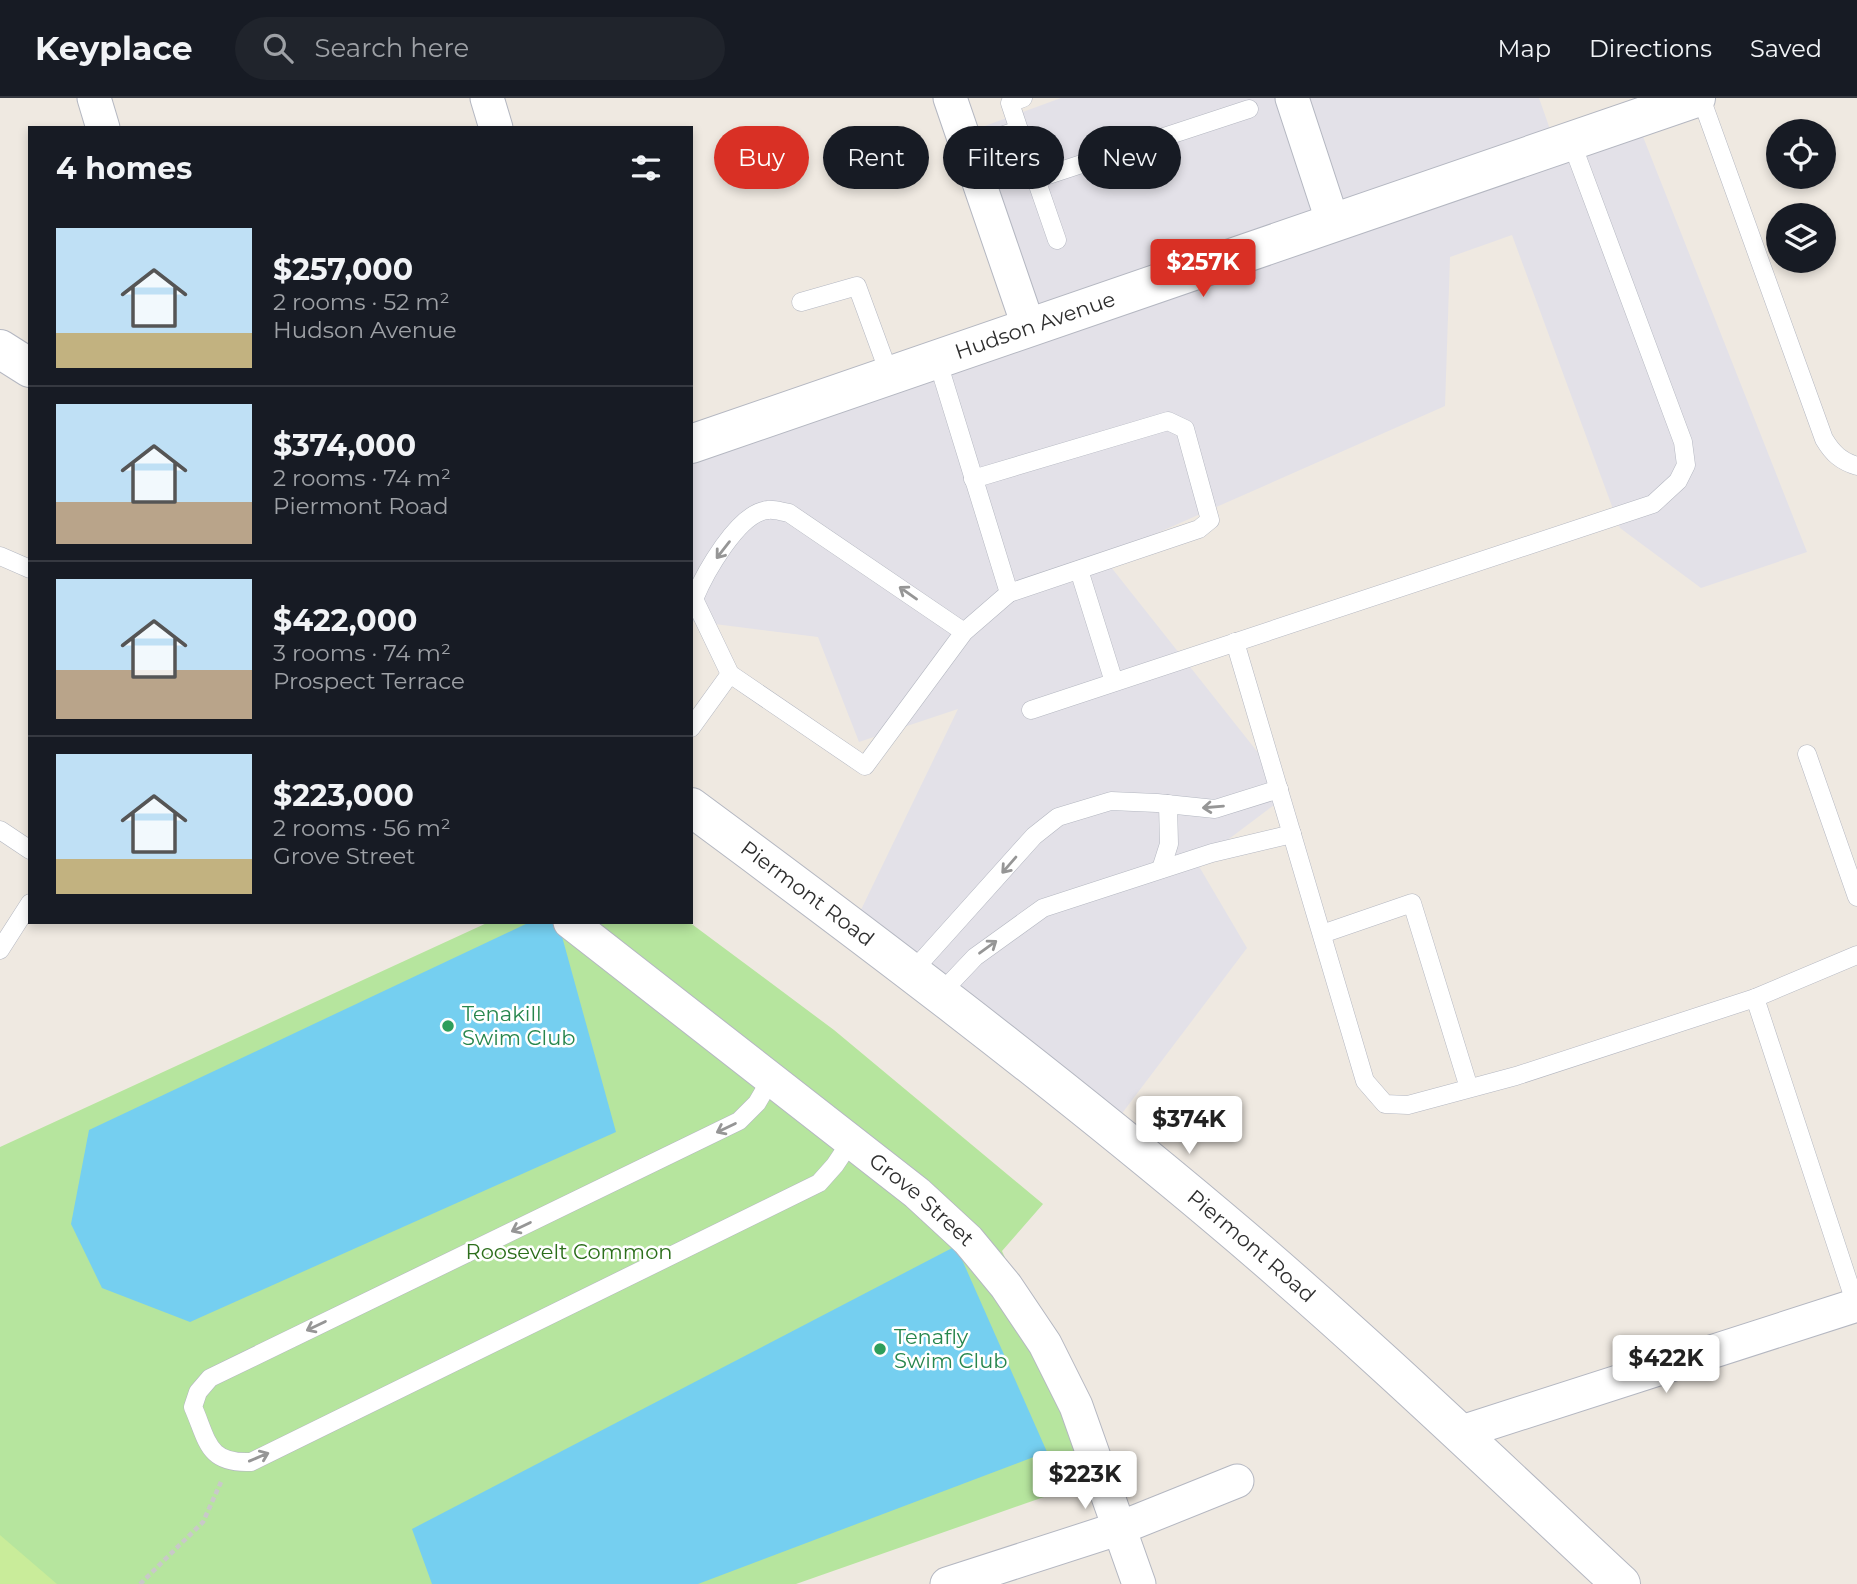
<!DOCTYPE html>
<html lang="en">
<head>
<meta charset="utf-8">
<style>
  :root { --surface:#171b24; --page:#20242c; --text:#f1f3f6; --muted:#9ea1a6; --line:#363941; --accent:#d93025 }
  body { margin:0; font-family:Montserrat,sans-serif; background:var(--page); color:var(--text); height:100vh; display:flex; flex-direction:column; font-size:26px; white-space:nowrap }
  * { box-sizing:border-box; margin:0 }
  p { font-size:23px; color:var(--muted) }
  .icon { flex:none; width:38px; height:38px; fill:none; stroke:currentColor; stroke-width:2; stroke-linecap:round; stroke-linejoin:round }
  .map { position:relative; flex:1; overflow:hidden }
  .panel { position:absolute; left:28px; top:28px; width:665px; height:798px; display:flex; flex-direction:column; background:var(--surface); border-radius:0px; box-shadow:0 4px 10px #0003 }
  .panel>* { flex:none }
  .hud { position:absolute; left:714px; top:28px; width:665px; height:63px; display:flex; gap:14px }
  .fabs { position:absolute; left:1766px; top:21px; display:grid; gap:14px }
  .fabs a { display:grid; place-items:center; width:70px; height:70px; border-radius:50%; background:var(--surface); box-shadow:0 4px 10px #0003; font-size:35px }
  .price { position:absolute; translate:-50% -60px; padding:0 16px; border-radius:7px; background:#fff; color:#222; font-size:23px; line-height:46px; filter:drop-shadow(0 2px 4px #0008) }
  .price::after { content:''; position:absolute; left:50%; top:42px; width:21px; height:16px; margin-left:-10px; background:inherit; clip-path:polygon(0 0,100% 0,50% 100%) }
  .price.active { background:var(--accent); color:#fff }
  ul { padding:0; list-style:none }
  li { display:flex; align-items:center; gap:21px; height:175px; padding:0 28px }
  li+li { border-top:2px solid var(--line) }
  li span { display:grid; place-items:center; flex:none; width:196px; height:140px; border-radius:0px; color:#555 }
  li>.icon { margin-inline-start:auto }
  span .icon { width:84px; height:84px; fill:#fffc; stroke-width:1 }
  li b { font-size:30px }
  h2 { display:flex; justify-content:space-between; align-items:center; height:84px; padding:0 28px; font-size:30px }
  .tag { padding:0 24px; border-radius:32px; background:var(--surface); box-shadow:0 4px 10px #0003; font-size:24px; line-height:63px }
  .tag.active { background:var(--accent); color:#fff }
  header { display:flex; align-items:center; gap:42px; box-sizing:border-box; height:98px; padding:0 35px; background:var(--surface); border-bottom:2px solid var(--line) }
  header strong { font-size:33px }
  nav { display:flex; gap:38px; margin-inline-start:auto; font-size:24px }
  .search { width:490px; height:63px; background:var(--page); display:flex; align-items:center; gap:18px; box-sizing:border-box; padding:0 24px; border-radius:38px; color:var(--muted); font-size:26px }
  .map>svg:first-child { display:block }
  .industrial { fill:#e3e1e8 }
  .green { fill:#b6e59e }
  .pitch { fill:#c9ec9a }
  .water { fill:#75cff0 }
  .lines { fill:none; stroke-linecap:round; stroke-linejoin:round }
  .lane-casing { stroke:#b4b7c1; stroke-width:19 }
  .street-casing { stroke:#b4b7c1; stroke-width:35 }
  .secondary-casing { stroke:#b4b7c1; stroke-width:40 }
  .path { stroke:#c9c9c9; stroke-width:4.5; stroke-dasharray:5 3.5; stroke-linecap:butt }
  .lane { stroke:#fff; stroke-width:18 }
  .street { stroke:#fff; stroke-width:33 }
  .secondary { stroke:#fff; stroke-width:38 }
  .oneway { stroke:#969696 }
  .leisure-dot { fill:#2e9e5b; stroke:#fff; stroke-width:2.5 }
  .labels { text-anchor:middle; stroke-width:5; stroke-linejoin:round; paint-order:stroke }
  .street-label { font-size:21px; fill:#2e2e2e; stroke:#fff }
  .leisure-label { font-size:21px; fill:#27864d; stroke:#fff; text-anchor:start }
  .park-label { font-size:21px; fill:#2c6e1b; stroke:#fff }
</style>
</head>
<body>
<header>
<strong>Keyplace</strong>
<div class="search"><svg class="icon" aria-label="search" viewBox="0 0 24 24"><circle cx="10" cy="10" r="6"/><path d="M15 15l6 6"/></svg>Search here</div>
<nav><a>Map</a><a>Directions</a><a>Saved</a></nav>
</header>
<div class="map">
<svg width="1857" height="1486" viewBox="0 0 1857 1486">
  <rect width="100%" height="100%" fill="#efe9e1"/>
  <polygon class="industrial" points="1061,0 1539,0 1558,54 1638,26 1807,454 1701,490 1620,430 1512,137 1450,159 1445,308 1103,459 1290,695 1197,765 1247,850 1114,1026 857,820 958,611 859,644 818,539 691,523 691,343 1035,226 966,35"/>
  <polygon class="green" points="489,824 689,824 834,932 1043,1106 1002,1153 1101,1379 796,1486 0,1486 0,1049"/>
  <polygon class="pitch" points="0,1437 57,1486 0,1486"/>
  <g class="water">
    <polygon points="530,824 558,824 616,1034 190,1224 102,1190 71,1126 89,1032"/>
    <polygon points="956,1148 1047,1354 698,1486 432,1486 412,1431"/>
  </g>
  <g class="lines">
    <g class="lane-casing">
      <g id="lane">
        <path d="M1701 0 1824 341C1833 356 1841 363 1857 368"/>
        <polyline points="1019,32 1010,5 1023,0"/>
        <polyline points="967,49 1019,32 1057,142"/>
        <polyline points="1036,81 1249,11"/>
        <polyline points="801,204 857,188 890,278"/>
        <path d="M937 261 1009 495 964 534 865 668 730 576 694 501C704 477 738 414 768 412 774 411 782 414 789 415L964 534"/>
        <polyline points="973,381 1168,323 1185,331 1210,422 1199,431 1009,495"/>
        <polyline points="0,458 30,471"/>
        <polyline points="1079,472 1114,584"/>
        <polyline points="1235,544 1365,983 1385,1006 1408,1007 1516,978 1755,900 1856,1207"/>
        <polyline points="1031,612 1653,406 1678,383 1686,367 1683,344 1571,43"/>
        <polyline points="691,630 730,576"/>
        <polyline points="1807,656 1857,799"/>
        <polyline points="0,732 30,752"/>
        <polyline points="1161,771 1169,746 1168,706"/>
        <polyline points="1322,836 1412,805 1469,990"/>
        <polyline points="0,852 30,805"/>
        <polyline points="911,875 1034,738 1058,719 1111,703 1157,705 1215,711 1279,691"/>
        <polyline points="939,897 975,859 1043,810 1212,755 1292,736"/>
        <polyline points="1755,900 1857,857"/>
        <path d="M771 981 757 1005 739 1023 210 1280 198 1294 193 1309C208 1343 207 1366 251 1364L819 1085 835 1067 851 1043"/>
      </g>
    </g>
    <g class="street-casing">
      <g id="street">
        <polyline points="94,0 103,30"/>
        <polyline points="487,0 496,30"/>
        <polyline points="950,0 1029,230"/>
        <polyline points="1292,0 1333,125"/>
        <path id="s1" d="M570 824 917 1095 968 1142 1006 1188 1045 1246 1076 1308 1139 1486"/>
        <polyline points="1459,1335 1857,1207"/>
        <polyline points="947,1486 1120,1430 1237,1383"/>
      </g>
    </g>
    <g class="secondary-casing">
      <g id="secondary">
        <polyline points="0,251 30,270"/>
        <path id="s2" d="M691 346 1696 0"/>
        <path id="s3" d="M691 709C871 842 1049 977 1220 1121 1358 1237 1489 1363 1621 1486"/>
      </g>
    </g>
    <polyline class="path" points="140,1486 203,1424 221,1384"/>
    <use href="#lane" class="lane"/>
    <use href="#street" class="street"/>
    <use href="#secondary" class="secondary"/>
  </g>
  <defs><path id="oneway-shaft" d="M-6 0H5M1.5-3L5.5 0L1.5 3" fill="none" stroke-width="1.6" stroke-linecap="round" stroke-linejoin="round" transform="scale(1.75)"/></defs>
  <g class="oneway">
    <use href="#oneway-shaft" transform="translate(723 452) rotate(128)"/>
    <use href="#oneway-shaft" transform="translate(908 495) rotate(-145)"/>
    <use href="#oneway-shaft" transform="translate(1213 709) rotate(175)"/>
    <use href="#oneway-shaft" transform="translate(1009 767) rotate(131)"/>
    <use href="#oneway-shaft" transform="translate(988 849) rotate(-36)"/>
    <use href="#oneway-shaft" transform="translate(726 1030) rotate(154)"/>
    <use href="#oneway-shaft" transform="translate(521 1129) rotate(154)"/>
    <use href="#oneway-shaft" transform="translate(316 1228) rotate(154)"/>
    <use href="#oneway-shaft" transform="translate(259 1359) rotate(-23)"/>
  </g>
  <g class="leisure-dot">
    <circle cx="448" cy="928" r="7"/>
    <circle cx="880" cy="1251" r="7"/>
  </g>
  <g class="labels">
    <g class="street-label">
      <text dy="7" stroke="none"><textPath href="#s2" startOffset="364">Hudson Avenue</textPath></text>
      <text dy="7" stroke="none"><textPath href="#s3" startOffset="145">Piermont Road</textPath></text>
      <text dy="7" stroke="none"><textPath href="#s1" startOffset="448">Grove Street</textPath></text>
      <text dy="7" stroke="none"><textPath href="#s3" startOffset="712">Piermont Road</textPath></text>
    </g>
    <g class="leisure-label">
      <text x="462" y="923">Tenakill<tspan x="462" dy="24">Swim Club</tspan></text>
      <text x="894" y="1246">Tenafly<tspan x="894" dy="24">Swim Club</tspan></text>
    </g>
    <g class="park-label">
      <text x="569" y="1161">Roosevelt Common</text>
    </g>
  </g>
</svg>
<div class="fabs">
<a><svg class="icon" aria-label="locate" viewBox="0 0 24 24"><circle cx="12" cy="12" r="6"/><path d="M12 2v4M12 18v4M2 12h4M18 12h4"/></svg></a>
<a><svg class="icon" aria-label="layers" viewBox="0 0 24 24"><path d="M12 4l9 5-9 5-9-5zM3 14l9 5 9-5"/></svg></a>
</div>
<b class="price active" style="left:1203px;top:201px">$257K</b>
<b class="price" style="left:1189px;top:1058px">$374K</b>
<b class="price" style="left:1666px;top:1297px">$422K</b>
<b class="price" style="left:1085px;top:1413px">$223K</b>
<div class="hud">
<a class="tag active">Buy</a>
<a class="tag">Rent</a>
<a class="tag">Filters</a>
<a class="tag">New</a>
</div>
<section class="panel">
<h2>4 homes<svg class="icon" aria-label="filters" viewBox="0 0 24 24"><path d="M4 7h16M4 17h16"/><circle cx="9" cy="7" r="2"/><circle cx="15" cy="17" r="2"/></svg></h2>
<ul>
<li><span style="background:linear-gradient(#bfe0f5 75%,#c2b280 0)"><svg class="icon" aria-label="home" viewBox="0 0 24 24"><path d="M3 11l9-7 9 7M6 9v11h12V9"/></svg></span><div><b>$257,000</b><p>2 rooms · 52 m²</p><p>Hudson Avenue</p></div></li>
<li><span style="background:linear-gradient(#bfe0f5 70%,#b9a48a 0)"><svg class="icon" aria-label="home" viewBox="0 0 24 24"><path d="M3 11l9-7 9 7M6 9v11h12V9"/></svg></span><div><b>$374,000</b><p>2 rooms · 74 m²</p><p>Piermont Road</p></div></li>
<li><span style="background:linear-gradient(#bfe0f5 65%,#b9a48a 0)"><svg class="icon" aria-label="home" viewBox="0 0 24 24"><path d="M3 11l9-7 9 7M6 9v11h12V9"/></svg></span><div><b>$422,000</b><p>3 rooms · 74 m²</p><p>Prospect Terrace</p></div></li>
<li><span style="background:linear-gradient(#bfe0f5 75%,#c2b280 0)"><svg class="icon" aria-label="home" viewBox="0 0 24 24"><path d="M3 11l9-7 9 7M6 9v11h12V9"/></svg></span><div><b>$223,000</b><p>2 rooms · 56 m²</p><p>Grove Street</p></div></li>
</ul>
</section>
</div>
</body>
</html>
